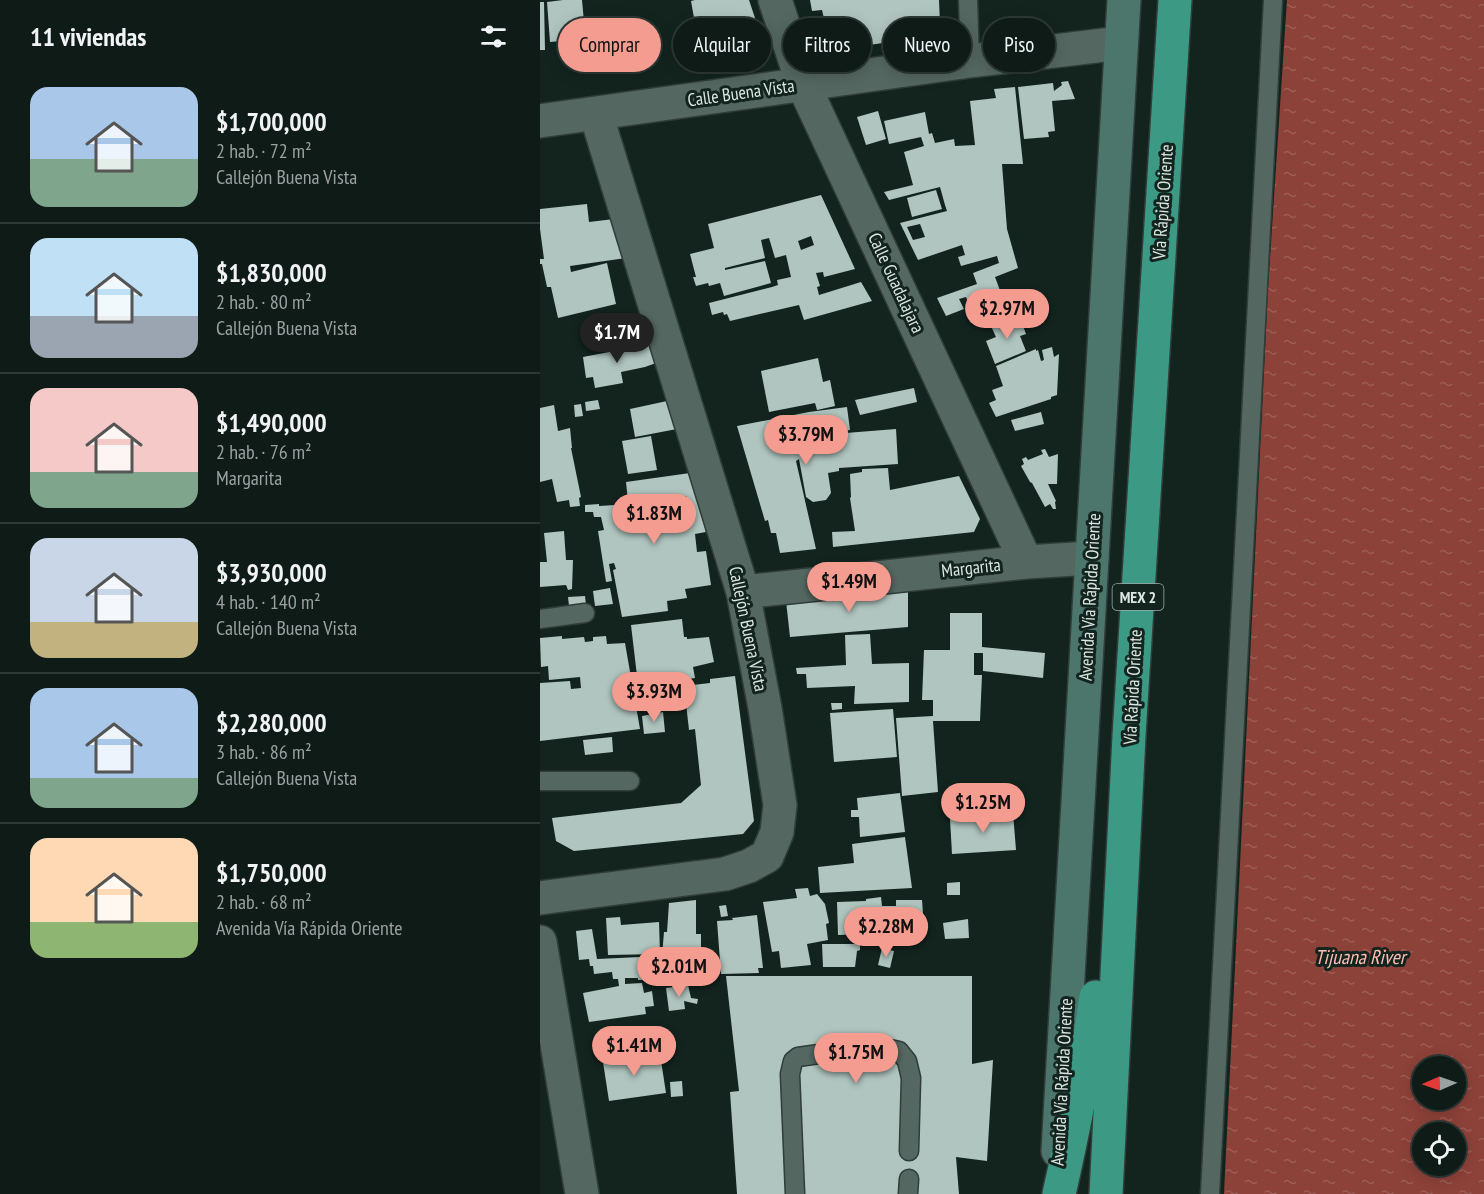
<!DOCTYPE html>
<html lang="es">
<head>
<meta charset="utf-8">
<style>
  :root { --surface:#0e1b17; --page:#1c2824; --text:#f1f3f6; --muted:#9ba1a1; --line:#2e3936; --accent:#f59c90 }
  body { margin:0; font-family:"PT Sans Narrow",sans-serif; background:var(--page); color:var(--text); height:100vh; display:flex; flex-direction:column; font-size:22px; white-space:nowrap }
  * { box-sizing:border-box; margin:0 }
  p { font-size:20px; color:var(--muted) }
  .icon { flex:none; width:33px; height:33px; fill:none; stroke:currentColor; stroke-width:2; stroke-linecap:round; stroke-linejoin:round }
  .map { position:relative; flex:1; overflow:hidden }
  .details { display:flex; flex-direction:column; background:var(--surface); width:540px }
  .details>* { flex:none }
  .guide { position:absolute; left:18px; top:18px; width:570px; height:54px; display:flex; gap:12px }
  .needle { width:39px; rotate:268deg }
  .tools { position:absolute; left:872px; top:1056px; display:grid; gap:12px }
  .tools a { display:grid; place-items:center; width:54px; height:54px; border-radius:50%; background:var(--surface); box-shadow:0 3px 15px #0003,0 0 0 2px var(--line); font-size:30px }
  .price { position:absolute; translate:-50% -51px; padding:0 14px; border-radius:21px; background:var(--accent); color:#111; font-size:20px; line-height:39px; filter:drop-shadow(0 2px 3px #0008) }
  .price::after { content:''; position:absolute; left:50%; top:36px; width:18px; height:14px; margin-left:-9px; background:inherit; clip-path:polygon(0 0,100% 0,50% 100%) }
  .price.active { background:#222; color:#fff }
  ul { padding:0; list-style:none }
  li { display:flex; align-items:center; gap:18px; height:150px; padding:0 30px }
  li+li { border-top:2px solid var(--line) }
  li span { display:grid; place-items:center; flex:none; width:168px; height:120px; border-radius:18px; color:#555 }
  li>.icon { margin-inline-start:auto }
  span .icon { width:72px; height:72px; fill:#fffc; stroke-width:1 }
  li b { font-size:26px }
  h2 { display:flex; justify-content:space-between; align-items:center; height:72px; padding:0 30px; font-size:26px }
  .tag { padding:0 21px; border-radius:27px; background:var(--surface); box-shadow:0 3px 15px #0003,0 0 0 2px var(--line); font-size:21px; line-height:54px }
  .tag.active { background:var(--accent); color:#111 }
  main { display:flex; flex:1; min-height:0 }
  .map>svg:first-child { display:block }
  .water { fill:url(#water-ripples); fill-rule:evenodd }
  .building { fill:#b0c5bf; fill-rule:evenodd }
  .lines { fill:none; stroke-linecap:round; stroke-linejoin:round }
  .lane-casing { stroke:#313d39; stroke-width:21 }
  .street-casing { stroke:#313d39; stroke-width:36 }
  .secondary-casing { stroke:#313d39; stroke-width:36 }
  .highway-casing { stroke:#313d39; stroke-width:36 }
  .lane { stroke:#546761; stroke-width:18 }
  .street { stroke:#546761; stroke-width:33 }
  .secondary { stroke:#4c766c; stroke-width:33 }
  .highway { stroke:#3b9984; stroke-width:33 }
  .labels { text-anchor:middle; stroke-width:6; stroke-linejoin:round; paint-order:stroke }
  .shield { fill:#13241f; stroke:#9faca8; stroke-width:1.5 }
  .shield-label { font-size:16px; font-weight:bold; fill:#dbe6e3 }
  .street-label { font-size:18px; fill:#dbe6e3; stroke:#13241f }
  .water-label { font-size:20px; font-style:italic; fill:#ffbbb1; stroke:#13241f }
</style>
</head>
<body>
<main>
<section class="details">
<h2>11 viviendas<svg class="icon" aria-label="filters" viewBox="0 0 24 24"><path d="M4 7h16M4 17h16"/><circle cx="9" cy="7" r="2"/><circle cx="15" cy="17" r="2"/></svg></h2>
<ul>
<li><span style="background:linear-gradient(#a9c7e8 60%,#7fa58c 0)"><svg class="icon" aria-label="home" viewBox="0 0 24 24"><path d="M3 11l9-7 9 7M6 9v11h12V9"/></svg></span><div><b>$1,700,000</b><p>2 hab. · 72 m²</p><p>Callejón Buena Vista</p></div></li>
<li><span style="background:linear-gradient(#bfe0f5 65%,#9aa5b1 0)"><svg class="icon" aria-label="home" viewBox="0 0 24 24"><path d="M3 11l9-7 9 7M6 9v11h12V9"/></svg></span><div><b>$1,830,000</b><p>2 hab. · 80 m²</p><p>Callejón Buena Vista</p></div></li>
<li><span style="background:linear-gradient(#f6c9c9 70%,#7fa58c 0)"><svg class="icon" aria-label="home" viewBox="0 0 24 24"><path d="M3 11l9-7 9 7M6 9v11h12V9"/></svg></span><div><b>$1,490,000</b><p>2 hab. · 76 m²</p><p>Margarita</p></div></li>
<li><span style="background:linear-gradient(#c9d6e8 70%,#c2b280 0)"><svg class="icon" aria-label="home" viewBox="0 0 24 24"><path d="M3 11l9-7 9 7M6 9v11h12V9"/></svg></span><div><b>$3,930,000</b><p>4 hab. · 140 m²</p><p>Callejón Buena Vista</p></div></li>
<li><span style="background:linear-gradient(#a9c7e8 75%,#7fa58c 0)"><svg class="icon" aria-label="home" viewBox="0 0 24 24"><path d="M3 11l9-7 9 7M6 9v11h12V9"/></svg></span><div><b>$2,280,000</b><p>3 hab. · 86 m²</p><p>Callejón Buena Vista</p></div></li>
<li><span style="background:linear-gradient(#ffd9b3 70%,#8fb573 0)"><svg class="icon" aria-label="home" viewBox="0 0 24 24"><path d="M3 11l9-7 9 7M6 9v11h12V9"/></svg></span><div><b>$1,750,000</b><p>2 hab. · 68 m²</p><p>Avenida Vía Rápida Oriente</p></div></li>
</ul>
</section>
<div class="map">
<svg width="944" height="1194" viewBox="0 0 944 1194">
  <defs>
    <pattern id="water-ripples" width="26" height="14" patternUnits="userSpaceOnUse" patternTransform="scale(1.5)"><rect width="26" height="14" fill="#8d4239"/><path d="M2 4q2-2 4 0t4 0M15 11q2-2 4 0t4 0" fill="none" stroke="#9c5d56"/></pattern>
  </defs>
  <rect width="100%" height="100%" fill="#13241f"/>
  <path class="water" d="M747 0H944V1194H684L728 289ZM882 1066H915V1100H882ZM882 1132H915V1166H882Z"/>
  <g class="building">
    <polygon points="23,0 42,0 44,22 30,23 31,40 10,42 7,2"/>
    <polygon points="155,0 209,0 224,45 220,56 154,65 149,30 156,29 151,1"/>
    <polygon points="270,0 399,0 400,24 385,26 385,37 301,49 298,28 287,31 282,10 272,11"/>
    <polygon points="0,2 4,2 5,50 0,50"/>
    <polygon points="528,81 535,99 512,101 515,131 508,132 509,137 484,139 478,87 513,83 514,91 522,85 521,82"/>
    <path d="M475 87 483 164H462L467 229 478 268 455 277 467 309 431 323 426 312 431 311 426 297 419 299 424 309 406 316 397 298 437 284 433 273 459 263 457 256 421 266 418 257 425 255 422 245 378 260 360 223 407 211 405 205 400 187 349 200 344 192 373 185 364 152 384 146 381 137 349 144 344 121 385 112 389 134 392 133 395 143 414 139 415 146 435 145 430 101 456 98 454 89ZM380 224 385 237 373 240 367 227Z"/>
    <polygon points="338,111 346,139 326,145 317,117"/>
    <polygon points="396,190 402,209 372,217 367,198"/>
    <path d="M281 195 315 269 284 277 283 272 276 273 280 286 277 287 279 295 321 282 332 301 264 320 259 305 190 321 187 314 184 315 183 312 172 315 169 303 232 287 238 285 237 280 251 277 246 255 235 258 229 238 221 240 225 258 185 268V270L225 261 231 283 184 296 180 283 169 286 168 283 156 286 153 277H156L150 254 174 248 168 224ZM271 236 274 245 261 250 258 241Z"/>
    <polygon points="47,204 49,222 74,219 86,258 30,266 31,272 67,263 76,304 18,318 11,287 7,287 2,264 0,264 0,259 4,259 0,229 0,209"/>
    <polygon points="479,315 486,334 480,336 486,351 455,364 446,341 456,337 451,326"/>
    <polygon points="111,344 116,363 105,367 81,372 83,383 55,388 53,377 46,378 43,357"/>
    <polygon points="512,347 514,357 519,354 517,395 511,397 511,399 456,417 449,403 456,400 452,390 463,386 456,366 496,349 496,351 498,350 501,361 504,360 502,350"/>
    <polygon points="278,358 283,382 290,380 295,406 277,410 275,403 229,412 221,371"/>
    <polygon points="374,388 377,402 320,415 315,400"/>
    <polygon points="58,400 60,409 46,411 45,402"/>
    <polygon points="127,401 137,429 95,437 90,409"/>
    <polygon points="41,404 43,416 35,417 34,405"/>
    <polygon points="14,405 18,431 30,428 32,448 31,448 41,497 39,498 40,506 30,507 29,500 17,502 12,479 0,482 0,408"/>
    <polygon points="307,407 310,430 293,432 293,434 356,429 358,464 299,468 299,471 288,473 291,493 286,500 273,502 266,497 259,459 256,461 276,549 240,553 236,533 231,533 228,520 225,521 197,426 269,412"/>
    <polygon points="501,412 504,424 475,431 471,420"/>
    <polygon points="111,436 117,470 88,474 82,441"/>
    <polygon points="505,449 509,457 518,454 517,484 508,484 516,501 515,502 516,509 513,509 510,504 505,507 492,483 490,482 481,466 484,464 482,459 486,457 488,460 503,454 501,450"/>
    <polygon points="348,468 350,490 419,476 440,519 434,532 293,547 292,532 315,531 310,498 311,497 310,474 322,472 322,469"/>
    <polygon points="150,473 166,532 155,534 157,552 166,551 171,585 145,589 147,598 127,601 128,611 82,617 73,570 76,569 74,563 69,564 72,581 66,582 58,531 64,530 61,517 54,517 53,512 45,512 45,505 59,504 59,506 75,505 76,517 83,516 84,522 92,523 90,505 147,499 146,496 88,501 86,482"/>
    <polygon points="24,531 26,560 33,560 32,589 28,590 26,585 0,587 0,562 7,562 4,533"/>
    <polygon points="70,588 73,604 55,606 53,591"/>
    <polygon points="368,588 368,627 250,637 246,601"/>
    <polygon points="45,596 46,605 29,606 28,597"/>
    <polygon points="410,613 442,613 442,647 505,653 503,678 443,671 443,653 434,653 434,675 442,675 440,721 393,721 398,792 362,796 356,718 393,716 393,700 382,700 384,650 410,650"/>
    <polygon points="142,619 144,637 147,637 147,639 169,637 174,662 153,667 155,678 130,682 129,673 97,676 91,625"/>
    <polygon points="330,634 332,664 369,663 369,702 314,704 315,686 267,688 266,674 257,674 256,668 306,665 305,635"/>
    <polygon points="22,636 22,639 44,637 45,642 53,641 53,637 66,636 67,644 85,643 100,729 0,741 0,683 30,681 31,689 41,688 40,677 9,680 8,666 1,667 0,638"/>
    <polygon points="195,676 214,821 203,834 34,851 16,841 12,818 141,803 161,785 155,729 149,730 144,686 170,683 170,679"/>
    <polygon points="291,703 302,703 302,709 292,710"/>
    <polygon points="353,709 357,757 294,762 290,713"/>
    <polygon points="123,712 125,732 104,734 102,716"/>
    <polygon points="72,737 73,752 45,755 43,740"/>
    <polygon points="360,793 365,832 320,837 319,817 311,817 311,810 318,810 317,798"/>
    <polygon points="473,813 476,850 412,854 410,819"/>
    <polygon points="365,837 372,888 280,893 278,867 314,863 312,844"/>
    <polygon points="420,882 420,895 407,895 407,883"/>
    <polygon points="268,888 270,896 277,894 285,904 289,923 286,924 288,940 267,944 271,965 241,968 239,951 232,952 223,902 257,898 255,889"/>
    <polygon points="341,897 342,906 356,906 356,900 382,900 384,927 365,927 365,930 327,930 327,934 298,935 297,902 326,901 326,899"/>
    <polygon points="156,900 156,934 161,934 161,963 124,963 125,979 98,980 98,978 85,978 85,984 102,983 104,993 112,991 114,1006 105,1007 106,1014 49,1022 43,993 79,986 78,979 73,979 72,972 54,974 53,966 50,966 49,959 39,960 36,931 52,929 57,959 122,956 124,932 127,932 129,903"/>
    <polygon points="186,905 188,916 181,917 179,906"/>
    <polygon points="217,915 223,968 218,968 219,973 181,974 177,921 193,920 192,918"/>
    <polygon points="80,917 81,925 119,922 120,954 68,955 66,918"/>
    <polygon points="428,919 429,938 405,939 403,923"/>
    <polygon points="282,944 320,944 320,950 317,951 315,967 283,967"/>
    <polygon points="342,948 354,951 350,968 338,965"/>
    <polygon points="186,976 432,976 432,1064 453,1060 447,1161 416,1157 419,1194 197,1194 190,1092 199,1091"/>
    <polygon points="148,985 151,998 158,999 157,1004 144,1001 145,1009 129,1011 126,988"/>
    <polygon points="120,1054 126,1093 69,1101 63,1062"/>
    <polygon points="142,1081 143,1096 131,1097 130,1082"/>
  </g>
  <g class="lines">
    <g class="lane-casing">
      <g id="lane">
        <polyline points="428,0 430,61"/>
        <polyline points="0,619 45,613"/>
        <polyline points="0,781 90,781"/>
        <polyline points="255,1194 250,1074 253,1061 258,1057 321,1048 341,1047 359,1051 367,1061 371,1078 369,1151"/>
        <polyline points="368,1194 369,1179"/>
        <polyline points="670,1194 733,0"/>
      </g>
    </g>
    <g class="street-casing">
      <g id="street">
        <polyline points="235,0 263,84 486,562"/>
        <polyline points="0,121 430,61 581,43"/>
        <polyline points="203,592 486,562 552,558"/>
        <polyline points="0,898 185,874 209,866 227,856 237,832 240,805 225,708 203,592 56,114"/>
        <polyline points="0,942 42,1194"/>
      </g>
    </g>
    <g class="secondary-casing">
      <polyline id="secondary" points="518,1151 584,0"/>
    </g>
    <g class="highway-casing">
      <g id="highway">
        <path d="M519 1194C534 1128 547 1063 556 997"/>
        <polyline points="566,1194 589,736 635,0"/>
      </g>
    </g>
    <use href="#lane" class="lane"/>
    <use href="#street" class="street"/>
    <use href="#secondary" class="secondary"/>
    <use href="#highway" class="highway"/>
  </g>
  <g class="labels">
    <rect class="shield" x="572.5" y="584" width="51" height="26" rx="4.5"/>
    <g class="shield-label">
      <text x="598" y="603">MEX 2</text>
    </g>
    <g class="street-label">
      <text transform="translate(201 93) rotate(-8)" y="6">Calle Buena Vista</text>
      <text transform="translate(623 202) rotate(-86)" y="6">Vía Rápida Oriente</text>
      <text transform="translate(356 283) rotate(65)" y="6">Calle Guadalajara</text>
      <text transform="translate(431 568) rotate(-6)" y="6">Margarita</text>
      <text transform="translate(550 597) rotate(-87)" y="6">Avenida Vía Rápida Oriente</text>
      <text transform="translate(208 629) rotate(78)" y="6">Callejón Buena Vista</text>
      <text transform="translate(593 687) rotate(-87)" y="6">Vía Rápida Oriente</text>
      <text transform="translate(522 1082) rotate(-87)" y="6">Avenida Vía Rápida Oriente</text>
    </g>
    <g class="water-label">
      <text x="820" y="964">Tijuana River</text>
    </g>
  </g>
</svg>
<div class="tools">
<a><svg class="needle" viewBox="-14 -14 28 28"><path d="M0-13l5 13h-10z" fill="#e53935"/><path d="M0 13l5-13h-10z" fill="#9ba1a1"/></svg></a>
<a><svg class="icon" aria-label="locate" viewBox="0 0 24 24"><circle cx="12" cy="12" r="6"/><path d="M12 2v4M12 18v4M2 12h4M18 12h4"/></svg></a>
</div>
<b class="price" style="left:467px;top:340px">$2.97M</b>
<b class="price active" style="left:77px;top:364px">$1.7M</b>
<b class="price" style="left:266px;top:466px">$3.79M</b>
<b class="price" style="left:114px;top:545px">$1.83M</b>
<b class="price" style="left:309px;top:613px">$1.49M</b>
<b class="price" style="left:114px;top:723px">$3.93M</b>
<b class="price" style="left:443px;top:834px">$1.25M</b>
<b class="price" style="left:346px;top:958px">$2.28M</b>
<b class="price" style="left:139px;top:998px">$2.01M</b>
<b class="price" style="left:94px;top:1077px">$1.41M</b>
<b class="price" style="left:316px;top:1084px">$1.75M</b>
<div class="guide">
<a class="tag active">Comprar</a>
<a class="tag">Alquilar</a>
<a class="tag">Filtros</a>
<a class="tag">Nuevo</a>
<a class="tag">Piso</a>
</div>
</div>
</main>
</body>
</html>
